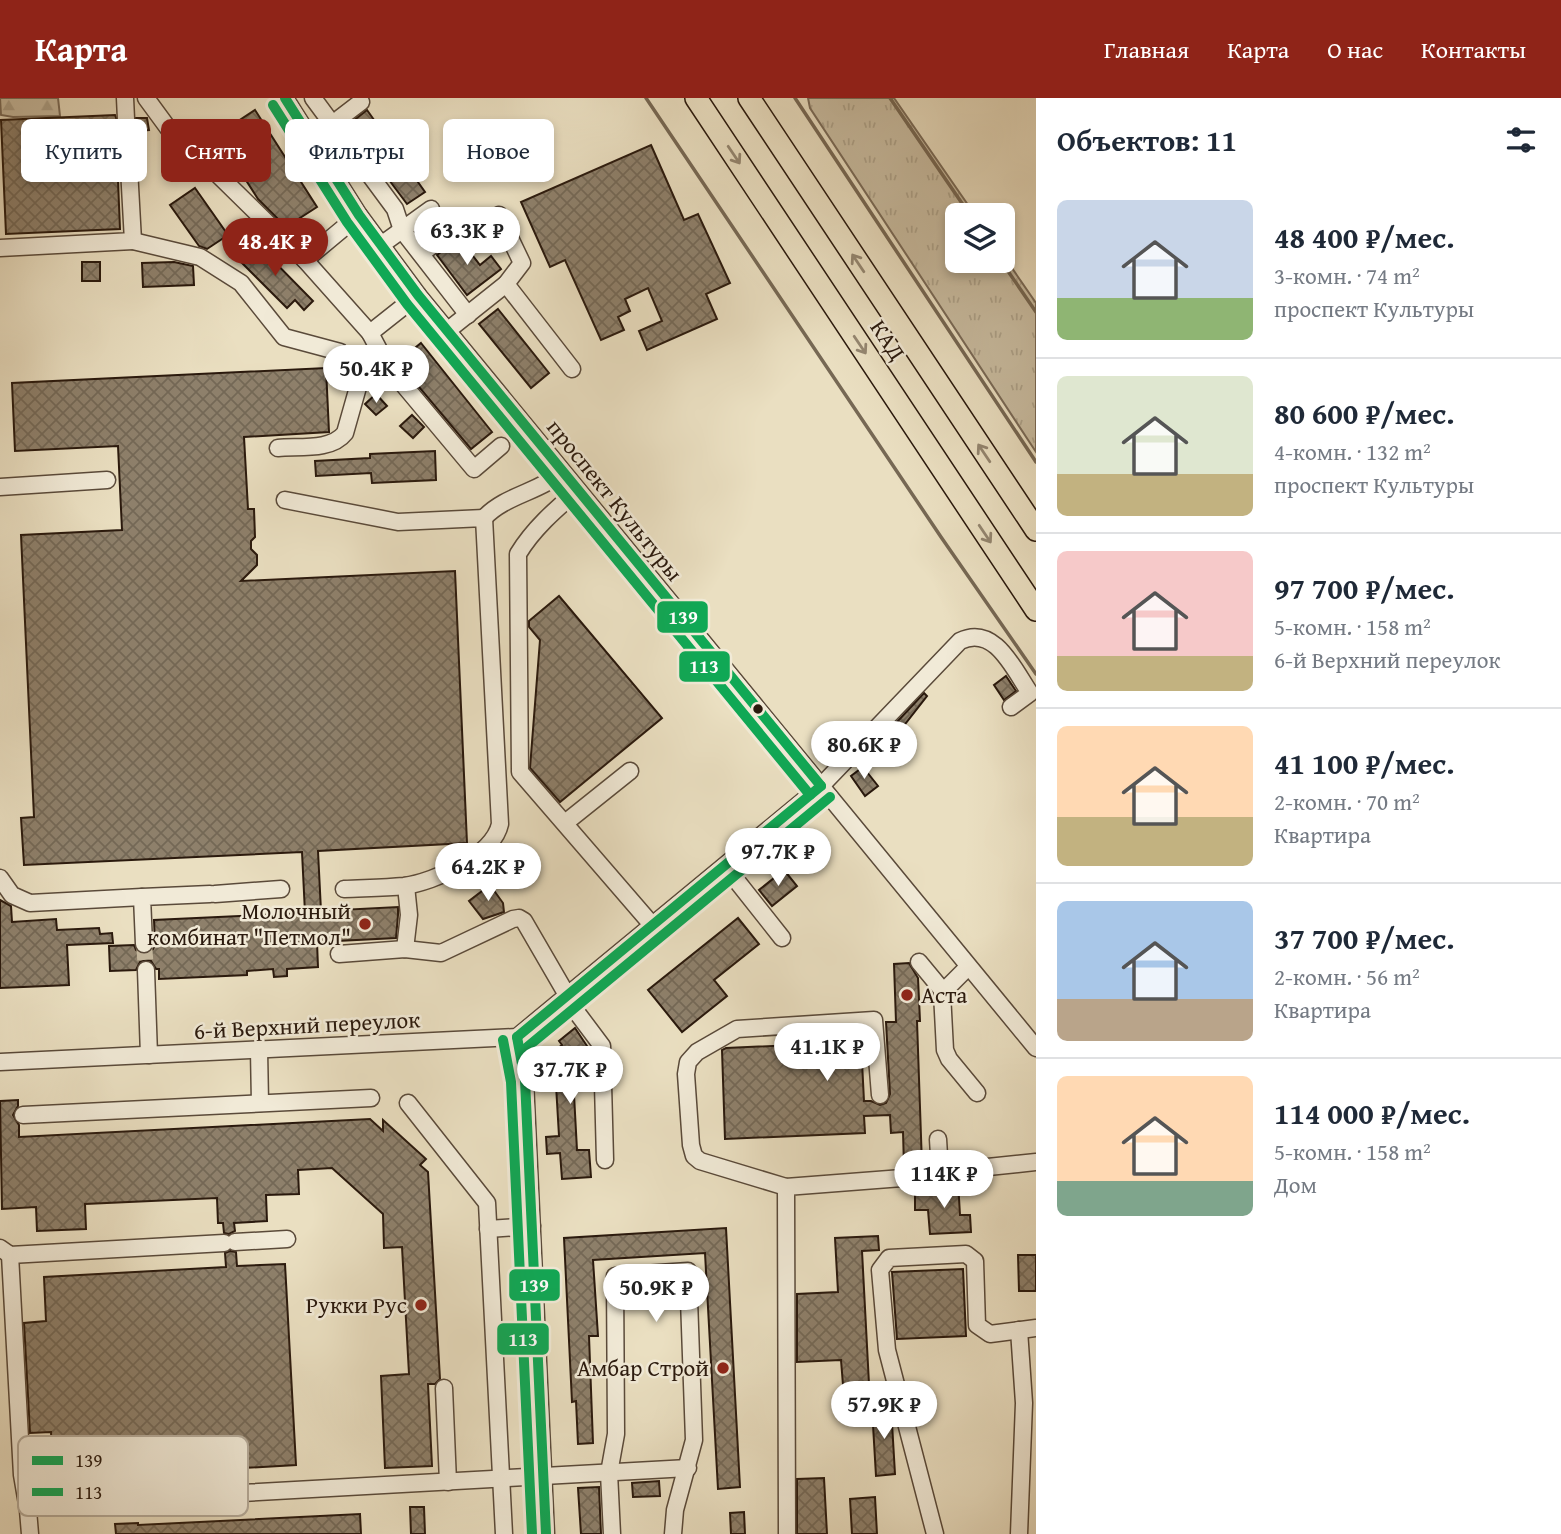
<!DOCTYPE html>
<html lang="ru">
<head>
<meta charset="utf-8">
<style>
  :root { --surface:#fff; --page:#f6f6f7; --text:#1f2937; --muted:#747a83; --line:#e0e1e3; --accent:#8f2418 }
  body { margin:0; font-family:"Gentium Book Plus",serif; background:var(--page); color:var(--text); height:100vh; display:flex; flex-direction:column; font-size:26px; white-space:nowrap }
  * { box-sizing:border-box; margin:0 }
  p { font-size:23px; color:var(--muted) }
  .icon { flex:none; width:38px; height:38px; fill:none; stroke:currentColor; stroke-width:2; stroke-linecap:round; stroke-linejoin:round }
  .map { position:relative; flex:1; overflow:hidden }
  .details { display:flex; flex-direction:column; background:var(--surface); width:525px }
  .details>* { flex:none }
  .guide { position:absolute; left:21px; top:21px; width:665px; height:63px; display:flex; gap:14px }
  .buttons { position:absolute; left:945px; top:105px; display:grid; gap:14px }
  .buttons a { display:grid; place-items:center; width:70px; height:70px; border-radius:10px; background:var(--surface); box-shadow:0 4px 10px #0003; font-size:35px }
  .price { position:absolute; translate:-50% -60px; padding:0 16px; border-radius:24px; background:#fff; color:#222; font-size:23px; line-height:46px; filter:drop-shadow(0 2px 4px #0008) }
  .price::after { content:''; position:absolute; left:50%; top:42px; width:21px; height:16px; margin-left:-10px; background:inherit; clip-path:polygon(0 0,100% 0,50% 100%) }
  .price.active { background:var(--accent); color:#fff }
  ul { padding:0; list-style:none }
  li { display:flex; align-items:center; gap:21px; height:175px; padding:0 21px }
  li+li { border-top:2px solid var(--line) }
  li span { display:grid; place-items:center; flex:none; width:196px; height:140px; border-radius:10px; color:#555 }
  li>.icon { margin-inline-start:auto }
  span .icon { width:84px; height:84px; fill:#fffc; stroke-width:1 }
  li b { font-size:30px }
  h2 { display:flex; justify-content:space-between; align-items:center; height:84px; padding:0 21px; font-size:30px }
  .chip { padding:0 24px; border-radius:10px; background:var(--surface); box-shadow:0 4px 10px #0003; font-size:24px; line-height:63px }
  .chip.active { background:var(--accent); color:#fff }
  header { display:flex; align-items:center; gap:42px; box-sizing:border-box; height:98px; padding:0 35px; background:var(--accent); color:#fff }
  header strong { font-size:33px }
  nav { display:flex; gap:38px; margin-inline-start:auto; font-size:24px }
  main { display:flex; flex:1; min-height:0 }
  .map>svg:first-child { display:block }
  .grass { fill:url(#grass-tufts); stroke:#7a6b58; stroke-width:2 }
  .forest { fill:url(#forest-firs); stroke:#7a6b58; stroke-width:2 }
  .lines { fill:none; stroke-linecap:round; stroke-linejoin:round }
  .stream { stroke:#766854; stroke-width:3.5 }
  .building { fill:url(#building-cross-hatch); stroke:#2a190d; stroke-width:2 }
  .minor-tunnel { stroke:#c4b79d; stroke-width:16; stroke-dasharray:16 8; stroke-linecap:butt }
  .minor-casing { stroke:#5a4a3a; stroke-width:19 }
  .highway-casing { stroke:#2a190d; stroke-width:24 }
  .minor { stroke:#f1ead7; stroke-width:16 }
  .highway { stroke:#eadfc1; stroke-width:21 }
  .bus-1-casing { stroke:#f1ead7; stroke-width:16 }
  .bus-2-casing { stroke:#f1ead7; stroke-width:16 }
  .bus-1 { stroke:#10a855; stroke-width:10 }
  .bus-2 { stroke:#10a855; stroke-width:10 }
  .oneway { stroke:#948670 }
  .bus-dot { fill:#2a190d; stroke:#f1ead7; stroke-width:2.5 }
  .poi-dot { fill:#8f2418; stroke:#f1ead7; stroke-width:2.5 }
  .labels { text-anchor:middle; stroke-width:5; stroke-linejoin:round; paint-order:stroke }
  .street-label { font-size:23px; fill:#2a190d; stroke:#f1ead7 }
  .poi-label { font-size:23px; fill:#2a190d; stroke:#f1ead7; text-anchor:end }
  .key { fill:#f1ead7; stroke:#b5ab9a; stroke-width:2 }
  .key-label { font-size:19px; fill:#2a190d }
  .line-badge { stroke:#f1ead7; stroke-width:2.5 }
  .badge-label { font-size:19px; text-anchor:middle; font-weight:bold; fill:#fff }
</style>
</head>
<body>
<header>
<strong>Карта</strong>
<nav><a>Главная</a><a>Карта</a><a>О нас</a><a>Контакты</a></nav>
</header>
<main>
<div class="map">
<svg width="1036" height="1436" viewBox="0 0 1036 1436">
  <defs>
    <pattern id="grass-tufts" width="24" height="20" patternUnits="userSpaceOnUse" patternTransform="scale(1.75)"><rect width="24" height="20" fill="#c9bda2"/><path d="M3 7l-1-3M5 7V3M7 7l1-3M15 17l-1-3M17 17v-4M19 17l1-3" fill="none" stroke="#ada28a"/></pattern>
    <pattern id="forest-firs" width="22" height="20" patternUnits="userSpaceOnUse" patternTransform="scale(1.75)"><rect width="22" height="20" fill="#c9bda2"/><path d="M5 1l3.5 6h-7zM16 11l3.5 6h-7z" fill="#ada28a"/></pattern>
    <pattern id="building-cross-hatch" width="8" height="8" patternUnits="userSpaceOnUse" patternTransform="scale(1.75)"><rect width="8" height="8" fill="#8e806b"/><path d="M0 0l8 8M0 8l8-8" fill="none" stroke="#746856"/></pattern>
  </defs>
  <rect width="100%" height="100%" fill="#eadfc1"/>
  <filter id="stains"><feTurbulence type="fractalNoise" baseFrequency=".00286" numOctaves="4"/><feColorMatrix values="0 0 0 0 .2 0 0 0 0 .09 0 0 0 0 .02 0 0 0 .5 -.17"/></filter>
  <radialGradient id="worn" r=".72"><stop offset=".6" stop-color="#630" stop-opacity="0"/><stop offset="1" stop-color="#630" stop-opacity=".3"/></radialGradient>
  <polygon class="grass" points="808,0 894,0 975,117 957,117 957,163 1003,163 1003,157 1036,205 1036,354 810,10"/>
  <polygon class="forest" points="0,0 58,0 60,18 13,19 1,17"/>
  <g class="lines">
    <g class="stream">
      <polyline points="646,0 941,439 1036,576"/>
      <polyline points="795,0 1036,364"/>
      <polyline points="890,0 970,117"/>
      <polyline points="1001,163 1036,214"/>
    </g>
  </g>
  <g class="building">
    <polygon points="255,12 317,109 286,129 258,101 217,37"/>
    <polygon points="367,12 425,94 407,106 348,27"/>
    <polygon points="115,17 119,28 116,34 120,131 6,136 1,22"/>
    <polygon points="136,20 147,20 149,32 137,33 134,27"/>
    <polygon points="651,47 684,122 698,116 730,185 706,196 717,221 647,252 639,233 662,223 648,190 625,201 630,213 618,219 624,232 601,242 565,162 550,169 521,104"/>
    <polygon points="195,90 228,137 207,151 199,148 170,107"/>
    <polygon points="459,140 480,167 491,158 501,171 467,197 437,157"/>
    <polygon points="257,146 313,203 304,212 295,202 287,210 240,163"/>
    <rect x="82" y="164" width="18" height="19"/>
    <polygon points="174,164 193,168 194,187 143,189 142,165"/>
    <polygon points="498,211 549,275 531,290 479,226"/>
    <polygon points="421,245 492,334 471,351 398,264"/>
    <polygon points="326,270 329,334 244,339 248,411 254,411 255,439 251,443 251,451 257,457 257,467 241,483 455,473 467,745 318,753 321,813 398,809 398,817 396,840 317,844 318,869 287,871 287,878 274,879 273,871 247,873 247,877 159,881 159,871 156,871 151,863 146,862 140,864 136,872 110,873 109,848 134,847 136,852 144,856 153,851 155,846 154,822 305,815 302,754 24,767 21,720 34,719 21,437 122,432 118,348 15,353 12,285"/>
    <polygon points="376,296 387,308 376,317 365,306"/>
    <polygon points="412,317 424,329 413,340 400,328"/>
    <polygon points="435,353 436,382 372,385 371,375 316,378 315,363 370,360 370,356"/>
    <polygon points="559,498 662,620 560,704 530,670 540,542 529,529 529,523"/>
    <polygon points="1006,578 1016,593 1004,602 994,587"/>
    <polygon points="924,595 927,598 902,630 896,625"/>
    <polygon points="863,669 878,688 865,698 851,678"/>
    <polygon points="784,772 797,788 772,808 759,792"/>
    <polygon points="490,787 503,805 504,814 483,821 469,803"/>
    <polygon points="0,802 11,808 12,824 56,821 57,832 99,830 100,836 112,835 113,845 67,847 69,887 0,890"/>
    <polygon points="738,820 759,846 714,882 727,898 682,934 648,892"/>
    <polygon points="909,865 918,880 920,923 917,923 922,1067 904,1068 903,1034 891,1035 890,1017 864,1018 865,1035 725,1041 722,952 726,950 861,944 864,1003 871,1003 880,1007 886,1005 890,996 886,924 896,924 894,866"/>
    <polygon points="575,930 589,951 589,977 573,978 577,1052 589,1052 591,1079 562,1081 560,1055 547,1056 546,1039 559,1038 554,953 562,947 559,943"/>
    <polygon points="18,1002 18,1008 13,1017 19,1027 19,1039 370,1021 383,1033 383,1022 426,1061 420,1067 428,1074 440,1281 435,1286 428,1286 432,1368 385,1370 381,1278 409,1276 402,1149 384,1150 383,1116 332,1070 298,1072 299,1096 266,1097 267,1123 234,1125 235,1133 229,1136 224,1135 223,1125 218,1125 217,1100 85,1106 86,1131 37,1133 36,1109 2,1111 0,1003"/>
    <polygon points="958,1083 960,1117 970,1117 971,1134 930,1136 928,1112 915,1112 915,1095 941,1094 940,1085"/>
    <polygon points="726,1130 740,1389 718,1391 705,1155 593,1162 598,1238 589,1238 593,1345 578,1346 576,1303 572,1304 564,1140"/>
    <polygon points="878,1138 879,1152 862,1153 869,1286 843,1287 841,1262 797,1264 797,1196 838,1194 835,1140"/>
    <polygon points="230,1153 236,1154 237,1168 285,1166 296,1367 209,1372 211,1402 123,1407 122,1377 53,1381 51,1334 30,1335 24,1225 46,1223 44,1179 226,1169 225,1155"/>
    <polygon points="1018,1157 1036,1157 1036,1193 1019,1193"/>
    <polygon points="963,1171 966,1238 897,1241 892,1174"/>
    <polygon points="891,1308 895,1376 876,1378 872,1310"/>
    <polygon points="824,1380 827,1436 797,1436 797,1381"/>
    <polygon points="659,1383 660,1398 633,1399 632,1385"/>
    <polygon points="599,1389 601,1436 581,1436 578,1390"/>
    <polygon points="875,1399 877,1436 852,1436 850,1401"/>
    <polygon points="410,1409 424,1409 425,1436 411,1436"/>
    <polygon points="744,1414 745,1436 731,1436 730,1415"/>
    <polygon points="360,1416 361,1436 116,1436 115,1426 138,1425 138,1427"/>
  </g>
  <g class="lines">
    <polyline class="minor-tunnel" points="144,846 146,872"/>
    <g class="minor-casing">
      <g id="minor">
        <polyline points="125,0 126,21"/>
        <polyline points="146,0 179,45 201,60 305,162 359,117"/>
        <polyline points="285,0 359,117 418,197 1036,950"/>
        <polyline points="313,0 395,111 402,132 468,217"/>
        <polyline points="314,46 334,31 340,20 361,4"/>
        <polyline points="499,117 522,165 506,186 572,271"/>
        <path d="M133 143 200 159 241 185 284 239 340 254 360 282 345 335C331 353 299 348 278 350"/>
        <polyline points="381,147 431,111"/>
        <polyline points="0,150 133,143 127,34"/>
        <polyline points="421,156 464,123"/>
        <polyline points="305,162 370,235 387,267 474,371 501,348"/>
        <polyline points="447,233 506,186"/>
        <polyline points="370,235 418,197"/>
        <polyline points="0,389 107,382"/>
        <path d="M577 393C555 412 533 431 518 456L520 674 653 828"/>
        <path d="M285 402 398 424 484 420 500 726C493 758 434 784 404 788 384 790 363 790 344 791"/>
        <path d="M484 420C504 398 538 394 562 375"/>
        <polyline points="565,725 630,673"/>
        <polyline points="725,768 782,840"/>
        <polyline points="0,780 12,797 30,805 142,799"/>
        <polyline points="215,796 281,791"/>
        <polyline points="144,846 142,799 210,796"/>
        <polyline points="405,851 409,817 406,788"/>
        <polyline points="339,856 405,851 441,855 513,821 519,820 524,823 578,916 602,948 605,1062"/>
        <polyline points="919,864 943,893"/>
        <polyline points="968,869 942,895 945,952 949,961 977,995"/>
        <polyline points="146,872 149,957"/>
        <polyline points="517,939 525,982 546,1436"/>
        <polyline points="259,952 260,1005"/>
        <path d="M0 964 517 939 821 688 960 543C995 526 1014 572 1030 595L1011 609"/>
        <polyline points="408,1005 487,1105 504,1436"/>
        <polyline points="23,1017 371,1000"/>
        <polyline points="938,1041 940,1074"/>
        <polyline points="786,1089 700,1063 694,1058 691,1047 686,976 688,964 697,954 737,931 874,922 880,997"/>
        <polyline points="488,1131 532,1128"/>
        <polyline points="235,1144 287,1141"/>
        <polyline points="0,1150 10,1157 224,1145"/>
        <polyline points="10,1157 22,1377 28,1412 30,1436"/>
        <polyline points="1019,1232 1024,1305 1019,1436"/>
        <polyline points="444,1290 448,1384"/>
        <polyline points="224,1396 688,1370"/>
        <polyline points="612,1436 609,1375 616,1336 615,1178 688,1173 694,1342 675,1412 673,1436"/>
        <polyline points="787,1436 786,1089 928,1078 940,1074 1036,1064"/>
        <polyline points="935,1436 887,1252 880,1172 889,1160 966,1156 975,1163 977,1227 990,1236 1036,1230"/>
      </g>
    </g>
    <g class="highway-casing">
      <g id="highway">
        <polyline points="696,0 1036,512"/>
        <polyline points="749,0 1036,432"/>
      </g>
    </g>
    <use href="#minor" class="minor"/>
    <use href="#highway" class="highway"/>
    <g class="bus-1-casing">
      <g id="bus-1">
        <polyline points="285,0 359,117 418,197 821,688"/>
        <polyline points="517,939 525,982 546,1436"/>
        <polyline points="517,939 821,688"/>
      </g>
    </g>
    <g class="bus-2-casing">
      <g id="bus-2">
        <polyline points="273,7 347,124 407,206 810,697"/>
        <polyline points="503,942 511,984 532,1436"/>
        <polyline points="526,950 830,699"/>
      </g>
    </g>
    <use href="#bus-1" class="bus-1"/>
    <use href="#bus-2" class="bus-2"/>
  </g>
  <defs><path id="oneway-shaft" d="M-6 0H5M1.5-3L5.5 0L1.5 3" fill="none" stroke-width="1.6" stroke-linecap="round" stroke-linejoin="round" transform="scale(1.75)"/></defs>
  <g class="oneway">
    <use href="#oneway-shaft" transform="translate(734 57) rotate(56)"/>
    <use href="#oneway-shaft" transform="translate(858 165) rotate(-124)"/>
    <use href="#oneway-shaft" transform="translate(860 247) rotate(56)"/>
    <use href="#oneway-shaft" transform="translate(984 355) rotate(-124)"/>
    <use href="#oneway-shaft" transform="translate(985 436) rotate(56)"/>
  </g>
  <circle class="bus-dot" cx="758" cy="611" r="6"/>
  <g class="poi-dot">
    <circle cx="365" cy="826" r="7"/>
    <circle cx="907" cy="897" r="7"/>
    <circle cx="421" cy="1207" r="7"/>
    <circle cx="723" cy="1270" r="7"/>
  </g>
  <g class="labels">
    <g class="street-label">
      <text transform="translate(888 242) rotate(56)" y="8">КАД</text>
      <text transform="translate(615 402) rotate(51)" y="8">проспект Культуры</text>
      <text transform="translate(307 927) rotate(-3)" y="8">6-й Верхний переулок</text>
    </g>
    <g class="poi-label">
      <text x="351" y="821">Молочный<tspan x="351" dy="26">комбинат "Петмол"</tspan></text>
      <text x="921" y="905" text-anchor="start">Аста</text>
      <text x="407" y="1215">Рукки Рус</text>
      <text x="709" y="1278">Амбар Строй</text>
    </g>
  </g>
  <rect x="18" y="1338" width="230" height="80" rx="10" class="key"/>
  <rect x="32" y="1358" width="31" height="9" fill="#10a855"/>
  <rect x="32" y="1390" width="31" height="8" fill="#10a855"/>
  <g class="key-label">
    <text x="75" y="1369">139</text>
    <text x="75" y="1401">113</text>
  </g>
  <g class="line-badge">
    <rect x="656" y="502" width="53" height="34" rx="7" fill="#10a855"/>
    <rect x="678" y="552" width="53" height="33" rx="7" fill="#10a855"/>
    <rect x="508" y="1170" width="53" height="34" rx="7" fill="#10a855"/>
    <rect x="496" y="1224" width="54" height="34" rx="7" fill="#10a855"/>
  </g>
  <g class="badge-label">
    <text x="683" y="526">139</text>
    <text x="704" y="575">113</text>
    <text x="534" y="1194">139</text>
    <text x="523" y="1248">113</text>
  </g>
  <rect width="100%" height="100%" filter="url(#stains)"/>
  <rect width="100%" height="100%" fill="url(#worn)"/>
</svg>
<div class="buttons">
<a><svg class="icon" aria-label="layers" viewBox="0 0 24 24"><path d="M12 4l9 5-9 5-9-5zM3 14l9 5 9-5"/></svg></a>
</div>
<b class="price" style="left:467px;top:169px">63.3K ₽</b>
<b class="price active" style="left:275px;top:180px">48.4K ₽</b>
<b class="price" style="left:376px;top:307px">50.4K ₽</b>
<b class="price" style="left:864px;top:683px">80.6K ₽</b>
<b class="price" style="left:778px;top:790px">97.7K ₽</b>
<b class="price" style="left:488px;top:805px">64.2K ₽</b>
<b class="price" style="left:827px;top:985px">41.1K ₽</b>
<b class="price" style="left:570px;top:1008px">37.7K ₽</b>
<b class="price" style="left:944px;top:1112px">114K ₽</b>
<b class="price" style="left:656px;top:1226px">50.9K ₽</b>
<b class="price" style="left:884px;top:1343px">57.9K ₽</b>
<div class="guide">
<a class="chip">Купить</a>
<a class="chip active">Снять</a>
<a class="chip">Фильтры</a>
<a class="chip">Новое</a>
</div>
</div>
<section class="details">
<h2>Объектов: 11<svg class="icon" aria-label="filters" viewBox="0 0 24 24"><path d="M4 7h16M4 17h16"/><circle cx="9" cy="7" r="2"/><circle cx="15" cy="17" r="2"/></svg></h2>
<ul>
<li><span style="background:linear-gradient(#c9d6e8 70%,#8fb573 0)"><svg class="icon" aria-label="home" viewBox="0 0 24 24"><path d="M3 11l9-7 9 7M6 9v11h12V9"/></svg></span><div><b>48 400 ₽/мес.</b><p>3-комн. · 74 m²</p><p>проспект Культуры</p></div></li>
<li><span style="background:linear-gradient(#dfe7d0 70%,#c2b280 0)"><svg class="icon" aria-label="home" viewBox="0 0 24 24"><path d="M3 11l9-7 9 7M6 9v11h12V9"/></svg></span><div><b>80 600 ₽/мес.</b><p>4-комн. · 132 m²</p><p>проспект Культуры</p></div></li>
<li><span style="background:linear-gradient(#f6c9c9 75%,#c2b280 0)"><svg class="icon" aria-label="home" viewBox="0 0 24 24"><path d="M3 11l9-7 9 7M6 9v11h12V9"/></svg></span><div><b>97 700 ₽/мес.</b><p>5-комн. · 158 m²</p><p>6-й Верхний переулок</p></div></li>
<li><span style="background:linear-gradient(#ffd9b3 65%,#c2b280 0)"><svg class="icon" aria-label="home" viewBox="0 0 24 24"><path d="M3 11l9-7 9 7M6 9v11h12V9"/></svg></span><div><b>41 100 ₽/мес.</b><p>2-комн. · 70 m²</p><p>Квартира</p></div></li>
<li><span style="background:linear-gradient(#a9c7e8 70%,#b9a48a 0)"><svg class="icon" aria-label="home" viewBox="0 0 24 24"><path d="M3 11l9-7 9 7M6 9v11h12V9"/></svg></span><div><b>37 700 ₽/мес.</b><p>2-комн. · 56 m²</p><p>Квартира</p></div></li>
<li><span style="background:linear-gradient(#ffd9b3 75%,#7fa58c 0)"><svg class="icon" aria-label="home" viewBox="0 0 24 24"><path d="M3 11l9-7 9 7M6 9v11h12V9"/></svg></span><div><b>114 000 ₽/мес.</b><p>5-комн. · 158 m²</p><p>Дом</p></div></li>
</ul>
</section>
</main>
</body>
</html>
